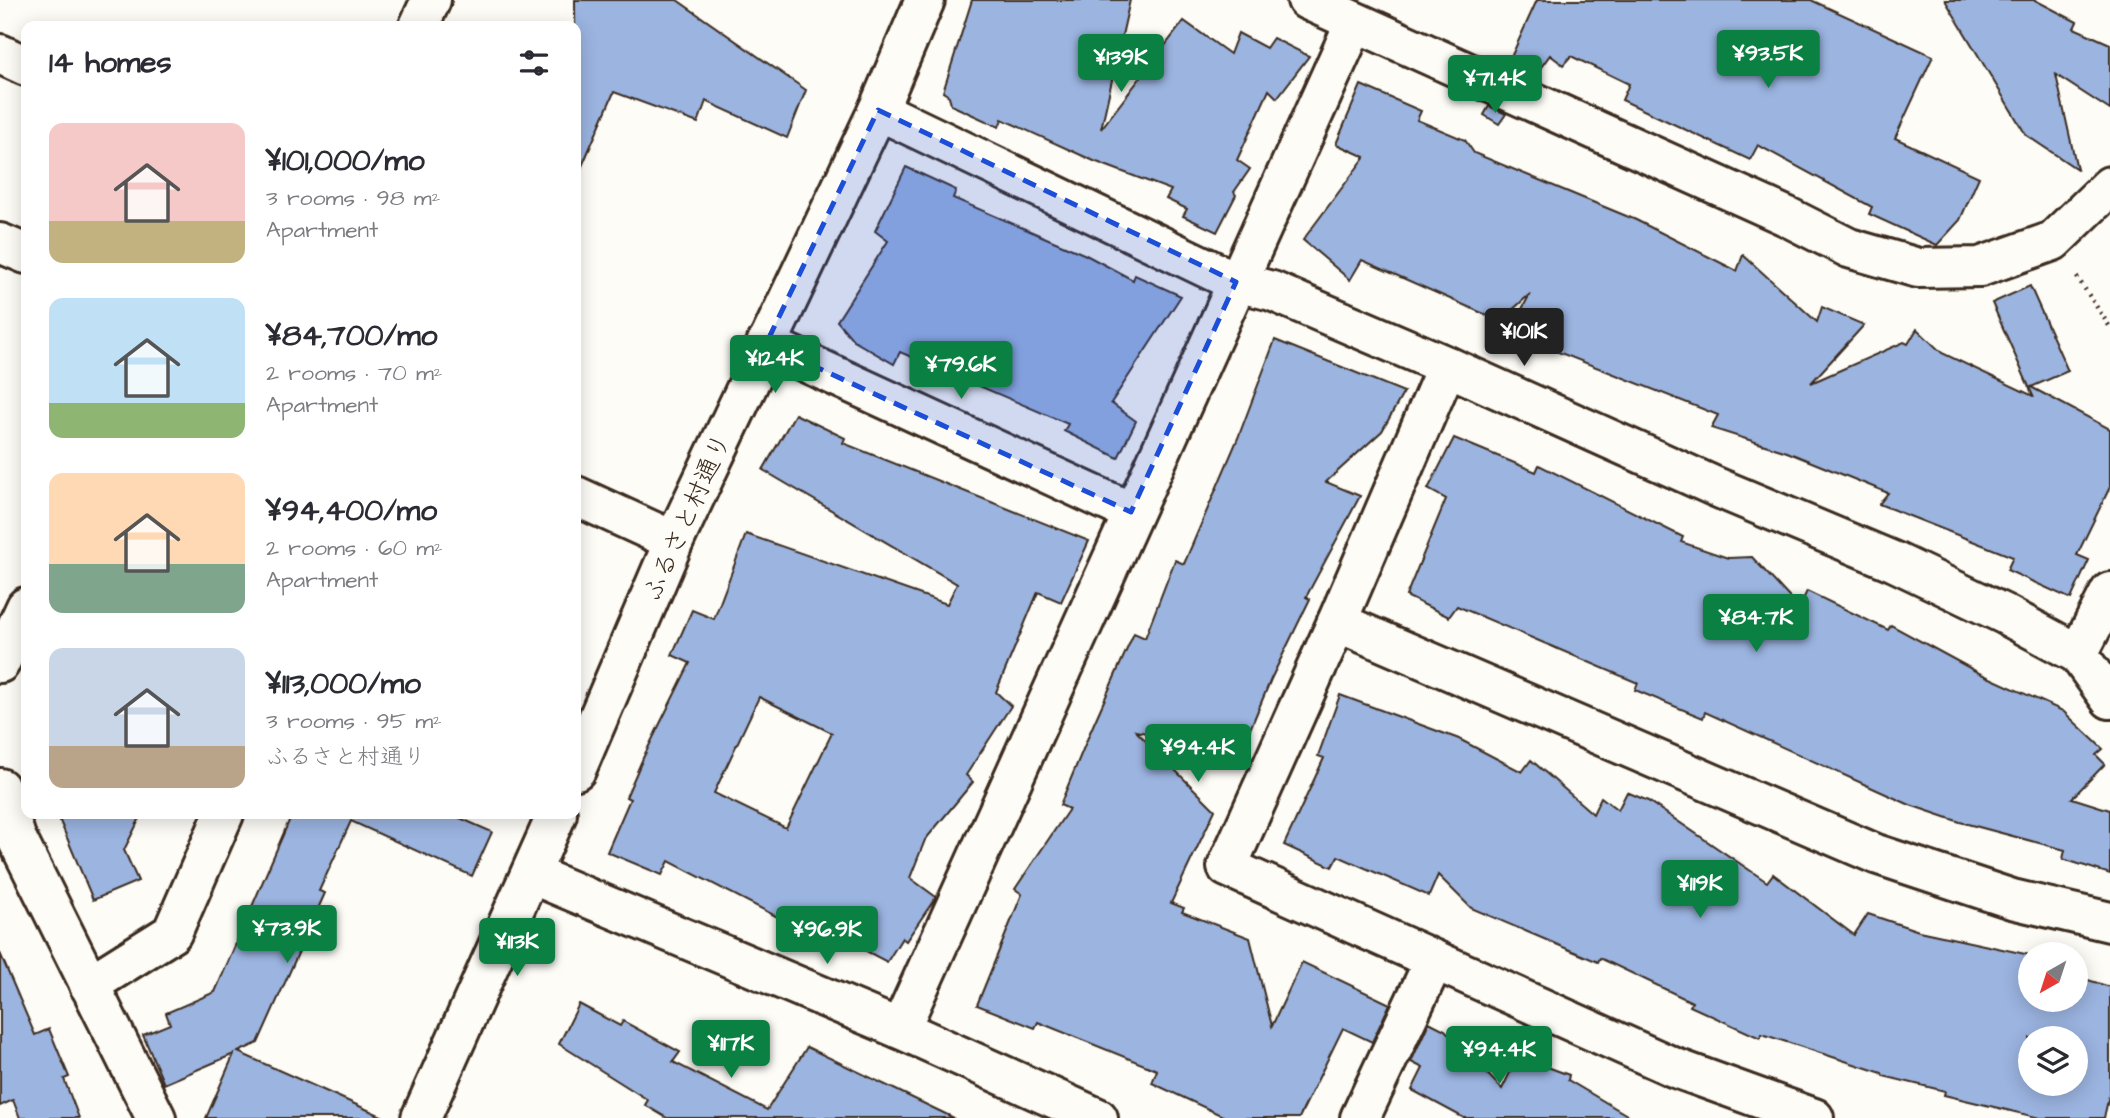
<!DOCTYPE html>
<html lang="en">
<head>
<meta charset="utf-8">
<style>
  :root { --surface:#fff; --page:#f2f2f3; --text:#2b2b33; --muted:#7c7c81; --accent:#0b8043 }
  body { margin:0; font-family:"Architects Daughter","Klee One",sans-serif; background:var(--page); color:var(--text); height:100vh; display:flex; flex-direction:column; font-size:26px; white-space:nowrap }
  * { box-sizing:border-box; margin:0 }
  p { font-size:23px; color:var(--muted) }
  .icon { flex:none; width:38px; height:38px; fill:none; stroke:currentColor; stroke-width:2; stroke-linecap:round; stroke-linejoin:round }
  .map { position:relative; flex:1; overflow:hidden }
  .side { position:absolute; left:21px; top:21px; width:560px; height:798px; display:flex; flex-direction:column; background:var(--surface); border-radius:14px; box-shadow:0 4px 18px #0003 }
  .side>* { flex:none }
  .needle { width:46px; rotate:219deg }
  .buttons { position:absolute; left:2018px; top:942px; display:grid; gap:14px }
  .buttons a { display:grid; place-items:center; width:70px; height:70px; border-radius:50%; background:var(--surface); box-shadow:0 4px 18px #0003; font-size:35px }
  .price { position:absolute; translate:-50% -60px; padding:0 16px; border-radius:7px; background:var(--accent); color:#fff; font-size:23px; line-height:46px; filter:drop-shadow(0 2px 4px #0008) }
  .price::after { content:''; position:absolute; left:50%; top:42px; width:21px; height:16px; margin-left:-10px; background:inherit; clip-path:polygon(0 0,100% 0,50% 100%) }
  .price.current { background:#222; color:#fff }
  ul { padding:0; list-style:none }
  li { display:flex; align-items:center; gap:21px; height:175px; padding:0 28px }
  li span { display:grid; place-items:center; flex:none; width:196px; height:140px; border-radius:14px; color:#555 }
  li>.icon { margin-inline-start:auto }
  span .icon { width:84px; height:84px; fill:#fffc; stroke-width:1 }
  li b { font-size:30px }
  h2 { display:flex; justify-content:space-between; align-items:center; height:84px; padding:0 28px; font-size:30px }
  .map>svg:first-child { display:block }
  .building { fill:#9bb4e0; stroke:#3b2a1e; stroke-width:2; fill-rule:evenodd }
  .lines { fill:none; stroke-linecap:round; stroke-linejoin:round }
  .street-casing { stroke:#3b2a1e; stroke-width:44 }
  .secondary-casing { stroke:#3b2a1e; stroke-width:44 }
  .path { stroke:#3b2a1e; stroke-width:4.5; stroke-dasharray:2 5; stroke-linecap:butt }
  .street { stroke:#fdfcf7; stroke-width:38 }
  .secondary { stroke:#fdfcf7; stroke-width:38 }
  .marked { fill:#1d4ed8; fill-opacity:0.2; stroke:#1d4ed8; stroke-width:5; stroke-dasharray:14 9; stroke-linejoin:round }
  .labels { text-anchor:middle; stroke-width:6; stroke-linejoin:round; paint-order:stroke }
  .street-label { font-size:26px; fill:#3b2a1e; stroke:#fdfcf7 }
</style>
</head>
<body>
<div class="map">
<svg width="2110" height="1118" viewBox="0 0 2110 1118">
  <rect width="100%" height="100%" fill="#fdfcf7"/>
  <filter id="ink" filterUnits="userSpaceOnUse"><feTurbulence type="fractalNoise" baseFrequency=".0143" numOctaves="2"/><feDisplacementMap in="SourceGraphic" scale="14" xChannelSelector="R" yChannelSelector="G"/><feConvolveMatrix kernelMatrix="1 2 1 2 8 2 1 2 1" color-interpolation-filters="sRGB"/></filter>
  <g filter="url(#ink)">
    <g class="building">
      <polygon points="575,0 677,0 806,90 787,138 706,101 698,123 614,92 576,180"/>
      <polygon points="972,0 1130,0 1101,129 1184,21 1230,54 1238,33 1266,48 1273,38 1309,56 1277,98 1269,90 1237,160 1250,169 1234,192 1236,195 1217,232 1183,216 1187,209 1166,199 1171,190 1094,161 1002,119 999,127 951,105 949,96 943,92"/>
      <polygon points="1537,0 1811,0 1933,56 1895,138 1979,177 1960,220 1937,245 1869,214 1872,207 1758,145 1750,160 1622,100 1629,84 1571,56 1563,65 1550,55 1533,78 1507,66"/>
      <polygon points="1945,0 2035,0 2077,22 2074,28 2110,44 2110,110 2056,75 2077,169 2026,135"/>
      <polygon points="1361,85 1421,111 1417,120 1465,140 1474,153 1636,220 1737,271 1743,255 1817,322 1822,307 1864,325 1811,383 1904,342 1908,344 1917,329 1942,353 2033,396 1992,303 2030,286 2068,371 2031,387 2110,429 2110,487 2077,555 2089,560 2071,599 2007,570 2013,557 1879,504 1888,493 1787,452 1711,428 1718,415 1535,343 1537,336 1513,326 1530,294 1500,321 1362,260 1350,280 1303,240 1365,157 1336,144"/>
      <polygon points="1489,106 1506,114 1499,124 1484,115"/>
      <polygon points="906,167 956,190 953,198 1086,255 1133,280 1135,275 1181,296 1111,403 1136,421 1118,458 1064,431 1068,424 900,352 894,364 854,341 837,321 888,241 875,231"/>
      <polygon points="1275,340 1404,392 1382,431 1326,482 1360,496 1306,597 1310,599 1271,679 1241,751 1136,731 1215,810 1171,903 1184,908 1182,912 1250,938 1272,1026 1302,962 1390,1004 1372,1042 1343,1028 1299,1118 1227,1118 1152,1083 1157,1070 1038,1022 1035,1028 977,1005 1022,894 1015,889 1069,809 1060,805 1091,730 1134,633 1145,638 1175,560 1184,564 1238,438"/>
      <path d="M795 414 845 438 843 443 1089 541 1061 602 1038 592 996 692 1011 706 966 775 973 782 925 840 910 878 936 897 906 941 902 938 887 962 830 932 824 941 669 861 662 875 607 852 630 799 626 797 643 758 690 663 672 655 692 610 714 619 746 534 947 604 957 584 763 470ZM759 697 832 733 786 828 714 793Z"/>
      <polygon points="1454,438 1536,472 1539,465 1683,537 1681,542 1728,558 1752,557 1799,608 1807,591 1888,630 1891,625 1979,673 2063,711 2103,749 2096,755 2105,764 2072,798 2110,810 2110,874 2063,859 2065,850 1960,822 1910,805 1705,712 1703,718 1635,690 1638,683 1457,606 1449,617 1406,596 1446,499 1428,489"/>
      <path d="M1340 695 1459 739 1522 772 1531 760 1593 814 1601 797 1618 810 1627 792 1648 801 1767 882 1773 874 1854 935 1868 914 1919 931 2030 955V999H2076V976L2110 987V1091L2104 1118H2040L1944 1095 1945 1091 1883 1076 1882 1073 1762 1034 1760 1038 1690 1006 1692 1002 1600 958 1598 962 1471 908 1438 875 1429 896 1338 856 1332 867 1284 845 1324 758 1318 756ZM2030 1038H2076V1083H2030Z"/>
      <polygon points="57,814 142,814 124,850 138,881 93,900"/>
      <polygon points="292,814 451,814 492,832 472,876 351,821 319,891 325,893 258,1043 238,1052 386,1118 206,1118 234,1054 164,1084 143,1035 170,1024 166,1013 215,992"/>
      <polygon points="0,953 35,1035 49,1029 69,1077 64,1079 79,1118 20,1118 13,1100 0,1106"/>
      <polygon points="579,1004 620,1026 623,1021 680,1052 673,1062 767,1110 807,1047 954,1118 667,1118 645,1105 648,1100 559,1044"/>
      <polygon points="1429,1022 1445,1030 1502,1089 1518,1056 1569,1075 1568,1080 1632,1118 1464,1118 1412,1090 1423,1068 1411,1062"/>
    </g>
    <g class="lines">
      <g class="street-casing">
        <g id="street">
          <polyline points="1307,0 1786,216 1849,248 1918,268 1980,267 2053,241 2110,186"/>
          <polyline points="419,26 431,0"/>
          <polyline points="0,54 26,66"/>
          <polyline points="878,110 1236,282 1272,291 1447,366 1716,487 1895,562 2004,614 2078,654 2110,699"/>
          <polyline points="766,344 1131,512"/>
          <polyline points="1447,366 1337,622 1227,867 1673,1067 1814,1118"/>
          <polyline points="1337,622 1876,854 2012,899 2110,922"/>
          <polyline points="2078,654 2110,592"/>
          <polyline points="0,663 26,607"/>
          <polyline points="0,788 16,837 156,1118"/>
          <polyline points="89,985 172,933 224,814"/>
          <polyline points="900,1029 1355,22"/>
          <polyline points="1360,1118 1434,961"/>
        </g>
      </g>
      <g class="secondary-casing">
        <g id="secondary">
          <polyline points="0,243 26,254"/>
          <polyline points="576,496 674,541"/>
          <polyline points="576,770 674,541 878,110 925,0"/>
          <polyline points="531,874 900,1029 1098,1118"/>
          <polyline points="421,1118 557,814"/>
        </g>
      </g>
      <polyline class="path" points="2077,277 2110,327"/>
      <use href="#street" class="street"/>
      <use href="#secondary" class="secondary"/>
    </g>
  </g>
  <path class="marked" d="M878 110 1236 282 1131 512 766 344Z"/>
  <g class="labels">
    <g class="street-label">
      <text transform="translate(686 517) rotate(-66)" y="9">ふるさと村通り</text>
    </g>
  </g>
</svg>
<div class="buttons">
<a><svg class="needle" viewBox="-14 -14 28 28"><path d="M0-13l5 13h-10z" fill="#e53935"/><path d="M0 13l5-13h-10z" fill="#7c7c81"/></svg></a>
<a><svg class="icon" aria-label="layers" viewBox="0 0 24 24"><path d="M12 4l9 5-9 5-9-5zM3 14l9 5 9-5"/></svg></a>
</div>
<b class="price" style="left:1768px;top:90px">¥93.5K</b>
<b class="price" style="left:1121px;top:94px">¥139K</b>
<b class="price" style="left:1495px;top:115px">¥71.4K</b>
<b class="price current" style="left:1524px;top:368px">¥101K</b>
<b class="price" style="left:775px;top:395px">¥124K</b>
<b class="price" style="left:961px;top:401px">¥79.6K</b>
<b class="price" style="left:1756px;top:654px">¥84.7K</b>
<b class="price" style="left:1198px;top:784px">¥94.4K</b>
<b class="price" style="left:1700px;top:920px">¥119K</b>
<b class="price" style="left:287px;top:965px">¥73.9K</b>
<b class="price" style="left:827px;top:966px">¥96.9K</b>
<b class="price" style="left:517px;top:978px">¥113K</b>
<b class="price" style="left:731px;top:1080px">¥117K</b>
<b class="price" style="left:1499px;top:1086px">¥94.4K</b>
<section class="side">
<h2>14 homes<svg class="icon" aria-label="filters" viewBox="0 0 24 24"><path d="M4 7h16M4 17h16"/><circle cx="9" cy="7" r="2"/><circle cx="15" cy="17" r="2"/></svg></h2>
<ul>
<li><span style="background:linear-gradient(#f6c9c9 70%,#c2b280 0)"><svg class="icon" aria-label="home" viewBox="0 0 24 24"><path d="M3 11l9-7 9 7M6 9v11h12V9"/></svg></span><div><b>¥101,000/mo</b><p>3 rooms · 98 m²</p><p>Apartment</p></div></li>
<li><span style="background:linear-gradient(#bfe0f5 75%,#8fb573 0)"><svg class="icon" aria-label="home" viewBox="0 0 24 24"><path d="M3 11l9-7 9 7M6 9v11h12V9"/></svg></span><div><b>¥84,700/mo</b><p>2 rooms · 70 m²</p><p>Apartment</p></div></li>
<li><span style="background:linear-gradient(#ffd9b3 65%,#7fa58c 0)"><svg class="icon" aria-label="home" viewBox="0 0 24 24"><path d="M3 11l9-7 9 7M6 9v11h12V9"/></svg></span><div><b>¥94,400/mo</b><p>2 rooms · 60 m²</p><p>Apartment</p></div></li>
<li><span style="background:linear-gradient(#c9d6e8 70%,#b9a48a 0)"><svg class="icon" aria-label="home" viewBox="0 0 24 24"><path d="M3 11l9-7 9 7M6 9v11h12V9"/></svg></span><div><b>¥113,000/mo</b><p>3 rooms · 95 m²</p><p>ふるさと村通り</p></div></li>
</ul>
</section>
</div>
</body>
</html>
